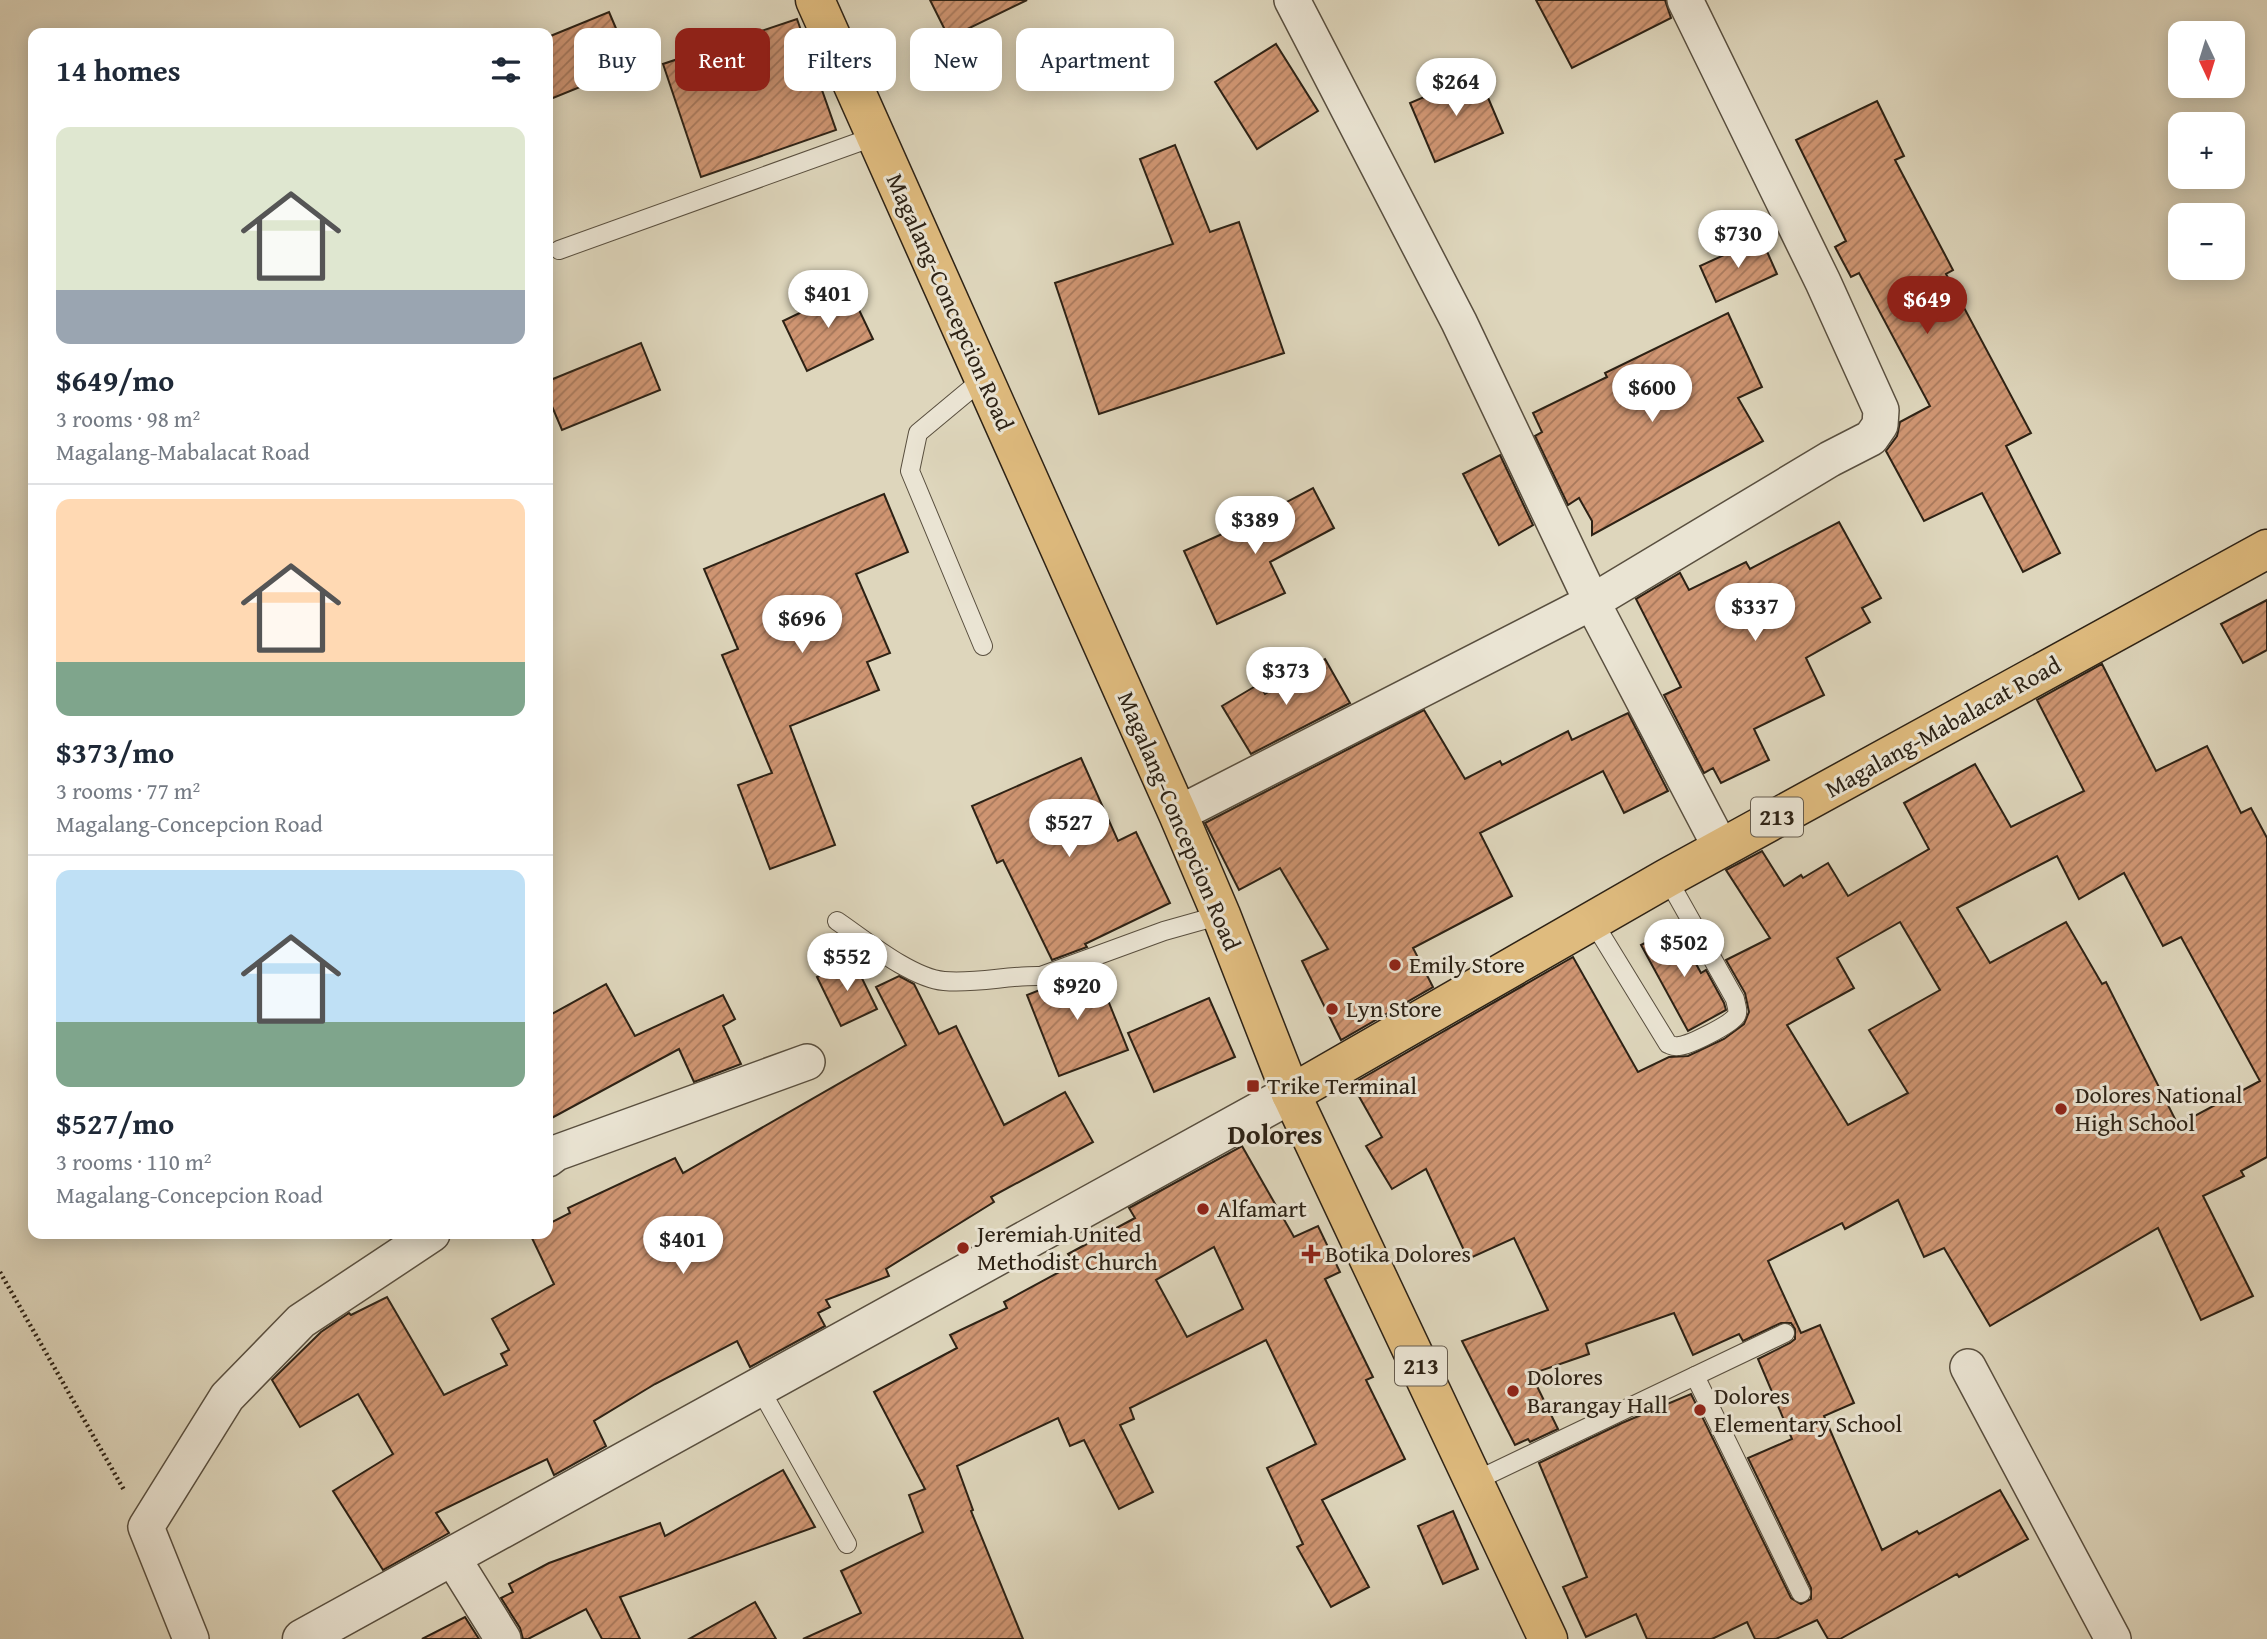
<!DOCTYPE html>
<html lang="en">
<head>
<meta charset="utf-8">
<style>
  :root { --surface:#fff; --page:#f6f6f7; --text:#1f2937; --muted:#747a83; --line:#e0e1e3; --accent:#8f2418 }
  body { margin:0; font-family:"Gentium Book Plus",serif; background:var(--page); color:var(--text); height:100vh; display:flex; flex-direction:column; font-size:26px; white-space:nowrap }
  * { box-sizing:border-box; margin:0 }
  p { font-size:23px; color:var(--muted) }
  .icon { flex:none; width:38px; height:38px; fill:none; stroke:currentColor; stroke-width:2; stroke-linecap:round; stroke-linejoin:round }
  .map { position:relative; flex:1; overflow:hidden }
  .side { position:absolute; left:28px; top:28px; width:525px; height:1211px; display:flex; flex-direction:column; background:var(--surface); border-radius:14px; box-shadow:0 4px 18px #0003 }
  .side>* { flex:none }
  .guide { position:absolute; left:574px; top:28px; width:665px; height:63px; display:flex; gap:14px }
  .needle { width:46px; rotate:176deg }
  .fabs { position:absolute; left:2168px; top:21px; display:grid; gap:14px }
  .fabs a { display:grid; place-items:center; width:77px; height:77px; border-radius:14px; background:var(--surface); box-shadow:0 4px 18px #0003; font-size:35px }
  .price { position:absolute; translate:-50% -60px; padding:0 16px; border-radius:24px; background:#fff; color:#222; font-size:23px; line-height:46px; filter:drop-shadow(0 2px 4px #0008) }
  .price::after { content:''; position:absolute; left:50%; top:42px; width:21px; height:16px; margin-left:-10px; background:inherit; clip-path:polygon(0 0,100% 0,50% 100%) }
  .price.selected { background:var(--accent); color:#fff }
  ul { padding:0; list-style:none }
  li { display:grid; align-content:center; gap:14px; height:371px; padding:0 28px }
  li+li { border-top:2px solid var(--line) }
  li span { display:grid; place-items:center; height:217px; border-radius:14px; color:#555 }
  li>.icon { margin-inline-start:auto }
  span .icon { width:126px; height:126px; fill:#fffc; stroke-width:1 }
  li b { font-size:30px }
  h2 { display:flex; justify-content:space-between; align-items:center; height:84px; padding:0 28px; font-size:30px }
  .chip { padding:0 24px; border-radius:14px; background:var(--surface); box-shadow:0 4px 18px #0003; font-size:24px; line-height:63px }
  .chip.selected { background:var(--accent); color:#fff }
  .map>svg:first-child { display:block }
  .building { fill:url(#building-hatch); stroke:#2d2215; stroke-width:2; fill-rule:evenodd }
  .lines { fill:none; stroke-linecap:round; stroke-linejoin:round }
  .service-casing { stroke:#594f3f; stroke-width:20 }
  .minor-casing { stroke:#594f3f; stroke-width:38 }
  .tertiary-casing { stroke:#594f3f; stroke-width:41 }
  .primary-casing { stroke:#2d2215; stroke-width:41 }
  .path { stroke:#2d2215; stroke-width:4.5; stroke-dasharray:2 3.5; stroke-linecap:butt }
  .service { stroke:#eae4d3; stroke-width:18 }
  .minor { stroke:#eae4d3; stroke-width:35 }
  .tertiary { stroke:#eae4d3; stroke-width:38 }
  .primary { stroke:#dfbb7e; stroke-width:38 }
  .poi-dot { fill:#8f2418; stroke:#eae4d3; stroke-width:2.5 }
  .labels { text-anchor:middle; stroke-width:6; stroke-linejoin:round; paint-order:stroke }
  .shield { fill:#eae4d3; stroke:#665c4e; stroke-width:2 }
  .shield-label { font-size:23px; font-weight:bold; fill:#2d2215 }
  .street-label { font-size:24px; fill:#2d2215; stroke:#eae4d3 }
  .poi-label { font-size:24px; fill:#2d2215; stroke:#eae4d3; text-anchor:start }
  .quarter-label { font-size:28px; font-weight:bold; fill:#2d2215; stroke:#eae4d3 }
</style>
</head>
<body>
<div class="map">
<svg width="2267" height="1639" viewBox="0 0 2267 1639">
  <defs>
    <pattern id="building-hatch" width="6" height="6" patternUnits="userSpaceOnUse" patternTransform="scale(1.75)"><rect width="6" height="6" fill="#cf9572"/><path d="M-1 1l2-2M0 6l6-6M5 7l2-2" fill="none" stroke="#a8795c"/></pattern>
  </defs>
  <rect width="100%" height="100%" fill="#ded6bc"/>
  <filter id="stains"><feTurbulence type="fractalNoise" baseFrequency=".00286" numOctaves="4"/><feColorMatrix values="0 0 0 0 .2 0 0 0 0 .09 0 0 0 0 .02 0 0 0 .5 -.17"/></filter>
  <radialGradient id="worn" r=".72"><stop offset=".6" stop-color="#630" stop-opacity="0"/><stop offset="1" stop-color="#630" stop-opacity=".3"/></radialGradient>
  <g class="building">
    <polygon points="930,0 1027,0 949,38"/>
    <polygon points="1536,0 1665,0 1671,18 1572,68"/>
    <polygon points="609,12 632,66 548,100 548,37"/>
    <polygon points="797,19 836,130 701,177 663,64"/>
    <polygon points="1276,44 1318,111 1257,149 1215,82"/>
    <polygon points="1478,74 1503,133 1435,162 1410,103"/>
    <polygon points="1877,101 1904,156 1895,160 1953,270 1946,274 2031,433 2006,446 2060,553 2023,572 1982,493 1924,521 1886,451 1897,436 1900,422 1930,406 1859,273 1851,277 1835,247 1846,241 1796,140"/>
    <polygon points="1175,145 1210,232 1239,222 1284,353 1099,414 1055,283 1173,244 1140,159"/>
    <polygon points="1761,238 1777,274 1716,302 1700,266"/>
    <polygon points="849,289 873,339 807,371 783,321"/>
    <polygon points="1728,313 1762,387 1738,398 1763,441 1592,535 1592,521 1579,498 1568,505 1535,436 1542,432 1533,413 1607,377 1605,373"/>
    <polygon points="641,343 660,390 562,430 548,397 548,381"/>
    <polygon points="1500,455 1533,525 1499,545 1463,474"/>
    <polygon points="1313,488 1334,528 1270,562 1285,593 1217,624 1184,551 1249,522"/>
    <polygon points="884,494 908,552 856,574 890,653 867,662 879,690 790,726 835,845 770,869 738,785 772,773 722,655 738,649 704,569"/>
    <polygon points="1839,522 1881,598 1862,608 1870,622 1806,658 1824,695 1754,729 1769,760 1721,783 1713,768 1704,773 1664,695 1681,687 1636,599 1680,573 1689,590 1746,562 1750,569"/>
    <polygon points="2267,600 2267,650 2243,663 2221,624"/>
    <polygon points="1325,659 1350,703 1251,754 1222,706 1259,684 1265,694"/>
    <path d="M2102 664 2156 771 2207 746 2241 813 2251 808 2267 838V1157L2241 1171 2244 1176 2203 1196 2253 1296 2201 1320 2158 1228 1990 1326 1944 1248 1924 1257 1898 1200 1845 1229 1842 1223 1768 1261 1801 1333 1820 1325 1854 1403 1824 1416 1882 1550 1917 1531 1919 1534 2000 1490 2028 1539 1959 1577 1957 1574 1840 1639H1828L1817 1620 1776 1639H1755L1747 1622 1712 1639H1647L1636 1614 1586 1637 1563 1587 1587 1577 1539 1463 1622 1423 1691 1394 1791 1598 1801 1604 1811 1599V1588L1748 1458 1792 1439 1758 1359 1790 1343 1795 1339V1329L1791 1323H1781L1743 1341 1739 1334 1693 1355 1674 1313 1586 1344 1589 1354 1531 1374 1558 1429 1530 1442 1528 1439 1515 1445 1462 1341 1548 1310 1514 1238 1468 1259 1426 1169 1392 1189 1366 1146 1382 1137 1352 1084 1573 957 1638 1072 1669 1057 1688 1056 1724 1039 1744 1024 1749 1012 1745 993 1726 960 1770 938 1726 870 1762 851 1784 886 1801 875 1803 878 1828 863 1848 896 1929 849 1904 803 1975 764 2011 827 2084 791 2037 700ZM2057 856 2079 899 2124 873 2163 946 2181 937 2260 1081 2178 1125 2106 982 2102 984 2066 922 1990 963 1957 908ZM1900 922 1940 990 1869 1030 1908 1093 1848 1125 1787 1025 1854 988 1837 958Z"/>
    <polygon points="1424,710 1465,779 1500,761 1502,765 1568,731 1572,740 1628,713 1668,791 1624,813 1603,771 1480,833 1512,896 1413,948 1433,987 1341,1040 1302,961 1328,949 1280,868 1239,890 1205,823"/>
    <polygon points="1081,758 1118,841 1136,832 1170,903 1085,944 1087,947 1052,960 1003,860 997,863 972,806"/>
    <polygon points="1676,927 1701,973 1706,970 1724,1003 1726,1010 1688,1031 1641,945"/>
    <polygon points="853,960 877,1009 841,1026 817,977"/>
    <polygon points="1095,968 1128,1050 1059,1076 1027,995"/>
    <polygon points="899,976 914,984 939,1034 956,1026 1004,1125 1065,1092 1093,1142 991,1197 994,1202 886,1269 889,1276 826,1300 830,1307 818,1313 825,1326 750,1367 737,1341 655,1384 594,1421 606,1446 554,1475 547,1459 436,1513 449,1533 383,1570 333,1491 393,1454 358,1394 300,1427 272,1380 321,1332 349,1313 351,1315 387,1297 444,1395 507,1365 501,1354 509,1350 492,1319 554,1284 530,1234 548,1234 548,1224 570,1213 568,1208 675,1158 683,1173 906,1045 876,987"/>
    <polygon points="606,984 635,1036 723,995 735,1019 723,1026 741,1064 694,1082 679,1049 548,1120 548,1016"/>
    <polygon points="1209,998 1235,1057 1154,1092 1128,1033"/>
    <path d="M1242 1146 1294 1237 1318 1226 1340 1272 1325 1279 1373 1377 1366 1380 1405 1459 1322 1500 1369 1587 1331 1607 1297 1547 1303 1544 1267 1468 1316 1444 1266 1340 1130 1408 1134 1419 1120 1425 1153 1492 1119 1509 1084 1440 1070 1446 1058 1418 957 1466 973 1510 971 1511 1023 1639H803L861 1613 841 1571 923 1532 909 1495 925 1489 874 1392 957 1348 950 1335 1007 1308 1004 1302 1074 1264 1068 1254 1135 1218 1129 1208ZM1214 1247 1243 1309 1187 1337 1156 1280Z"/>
    <polygon points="783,1470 815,1527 620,1597 640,1639 602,1639 586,1609 528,1639 523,1639 520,1628 501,1598 513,1592 509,1584 549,1563 660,1523 665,1536"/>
    <polygon points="1453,1511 1478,1569 1443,1584 1418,1526"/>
    <polygon points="755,1602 776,1639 689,1639"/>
    <polygon points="465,1617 479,1639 422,1639"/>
  </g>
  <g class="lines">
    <g class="service-casing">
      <g id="service">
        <polyline points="559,250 876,136"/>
        <polyline points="983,646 910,471 918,433 984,378"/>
        <path d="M1592 920 1668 1044C1673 1046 1674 1047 1679 1046 1690 1045 1730 1025 1736 1016 1739 1011 1736 1005 1735 999L1667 878"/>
        <path d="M837 921C865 940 911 978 944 981 977 984 1009 975 1041 976L1164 931 1221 915"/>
        <polyline points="1695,1376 1801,1593"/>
        <polyline points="759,1387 847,1544"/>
        <polyline points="1475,1481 1785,1333"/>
      </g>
    </g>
    <g class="minor-casing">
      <g id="minor">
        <polyline points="1292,0 1459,322 1592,602 1721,848"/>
        <polyline points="1178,814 1592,602 1830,459 1871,438 1880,425 1881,410 1823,282 1685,0"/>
        <polyline points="548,1159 556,1153 807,1062"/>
        <polyline points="1968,1367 2113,1639"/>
        <polyline points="452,1557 503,1639"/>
        <polyline points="191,1639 146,1527 227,1397 301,1321 432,1234"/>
      </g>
    </g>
    <g class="tertiary-casing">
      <polyline id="tertiary" points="302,1639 1291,1094"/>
    </g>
    <g class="primary-casing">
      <g id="primary">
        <polyline points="815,0 1178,814 1221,915 1291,1094 1548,1639"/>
        <polyline points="1291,1094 1667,878 2267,549"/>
      </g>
    </g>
    <polyline class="path" points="0,1272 124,1490"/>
    <use href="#service" class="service"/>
    <use href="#minor" class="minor"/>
    <use href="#tertiary" class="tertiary"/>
    <use href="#primary" class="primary"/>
  </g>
  <g class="poi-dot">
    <circle cx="1395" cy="965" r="7"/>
    <circle cx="1332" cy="1009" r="7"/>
    <rect x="1246" y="1079" width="14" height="14" rx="3.5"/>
    <circle cx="2061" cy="1109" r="7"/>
    <circle cx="1203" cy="1209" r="7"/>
    <circle cx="963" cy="1248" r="7"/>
    <path d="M1307.5 1243.5h7v7h7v7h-7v7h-7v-7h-7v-7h7z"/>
    <circle cx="1513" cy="1391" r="7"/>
    <circle cx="1700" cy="1410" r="7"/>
  </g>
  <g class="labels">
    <g class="shield">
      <rect x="1751" y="797.5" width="52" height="39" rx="5"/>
      <rect x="1395" y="1346.5" width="52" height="39" rx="5"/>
    </g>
    <g class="shield-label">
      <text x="1777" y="825">213</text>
      <text x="1421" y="1374">213</text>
    </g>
    <g class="street-label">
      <text transform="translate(950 302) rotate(66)" y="8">Magalang-Concepcion Road</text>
      <text transform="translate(1943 727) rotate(-29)" y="8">Magalang-Mabalacat Road</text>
      <text transform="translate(1179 821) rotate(67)" y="8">Magalang-Concepcion Road</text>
    </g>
    <g class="poi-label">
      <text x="1409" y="973">Emily Store</text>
      <text x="1346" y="1017">Lyn Store</text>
      <text x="1267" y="1094">Trike Terminal</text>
      <text x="2075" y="1103">Dolores National<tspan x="2075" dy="28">High School</tspan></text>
      <text x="1217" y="1217">Alfamart</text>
      <text x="977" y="1242">Jeremiah United<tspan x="977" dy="28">Methodist Church</tspan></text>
      <text x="1325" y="1262">Botika Dolores</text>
      <text x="1527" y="1385">Dolores<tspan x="1527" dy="28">Barangay Hall</tspan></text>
      <text x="1714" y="1404">Dolores<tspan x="1714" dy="28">Elementary School</tspan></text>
    </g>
    <g class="quarter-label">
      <text x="1275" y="1144">Dolores</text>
    </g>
  </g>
  <rect width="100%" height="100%" filter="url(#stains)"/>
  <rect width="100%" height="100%" fill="url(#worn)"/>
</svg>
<div class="fabs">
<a><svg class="needle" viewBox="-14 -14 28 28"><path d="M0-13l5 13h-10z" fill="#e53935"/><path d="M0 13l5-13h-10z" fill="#747a83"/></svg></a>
<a>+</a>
<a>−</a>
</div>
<b class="price" style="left:1456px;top:118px">$264</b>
<b class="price" style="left:1738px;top:270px">$730</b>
<b class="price" style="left:828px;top:330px">$401</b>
<b class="price selected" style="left:1927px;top:336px">$649</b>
<b class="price" style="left:1652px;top:424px">$600</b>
<b class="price" style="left:1255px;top:556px">$389</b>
<b class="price" style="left:1755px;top:643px">$337</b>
<b class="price" style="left:802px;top:655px">$696</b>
<b class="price" style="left:1286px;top:707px">$373</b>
<b class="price" style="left:1069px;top:859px">$527</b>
<b class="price" style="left:1684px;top:979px">$502</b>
<b class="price" style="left:847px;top:993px">$552</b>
<b class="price" style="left:1077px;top:1022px">$920</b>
<b class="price" style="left:683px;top:1276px">$401</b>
<div class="guide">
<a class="chip">Buy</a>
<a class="chip selected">Rent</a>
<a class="chip">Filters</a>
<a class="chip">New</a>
<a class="chip">Apartment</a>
</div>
<section class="side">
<h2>14 homes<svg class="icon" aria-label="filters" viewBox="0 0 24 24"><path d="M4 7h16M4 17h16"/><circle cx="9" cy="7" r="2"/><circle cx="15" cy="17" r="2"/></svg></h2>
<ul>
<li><span style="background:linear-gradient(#dfe7d0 75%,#9aa5b1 0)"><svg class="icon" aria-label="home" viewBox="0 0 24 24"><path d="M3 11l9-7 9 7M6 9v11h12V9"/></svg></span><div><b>$649/mo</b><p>3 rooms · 98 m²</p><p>Magalang-Mabalacat Road</p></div></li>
<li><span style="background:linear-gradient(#ffd9b3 75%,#7fa58c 0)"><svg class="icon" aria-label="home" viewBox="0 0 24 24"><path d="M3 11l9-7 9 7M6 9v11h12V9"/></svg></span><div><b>$373/mo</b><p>3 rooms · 77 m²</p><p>Magalang-Concepcion Road</p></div></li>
<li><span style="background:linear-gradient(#bfe0f5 70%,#7fa58c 0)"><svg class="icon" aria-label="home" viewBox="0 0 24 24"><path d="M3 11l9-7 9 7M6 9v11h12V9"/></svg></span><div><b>$527/mo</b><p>3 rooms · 110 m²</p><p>Magalang-Concepcion Road</p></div></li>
</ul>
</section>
</div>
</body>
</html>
